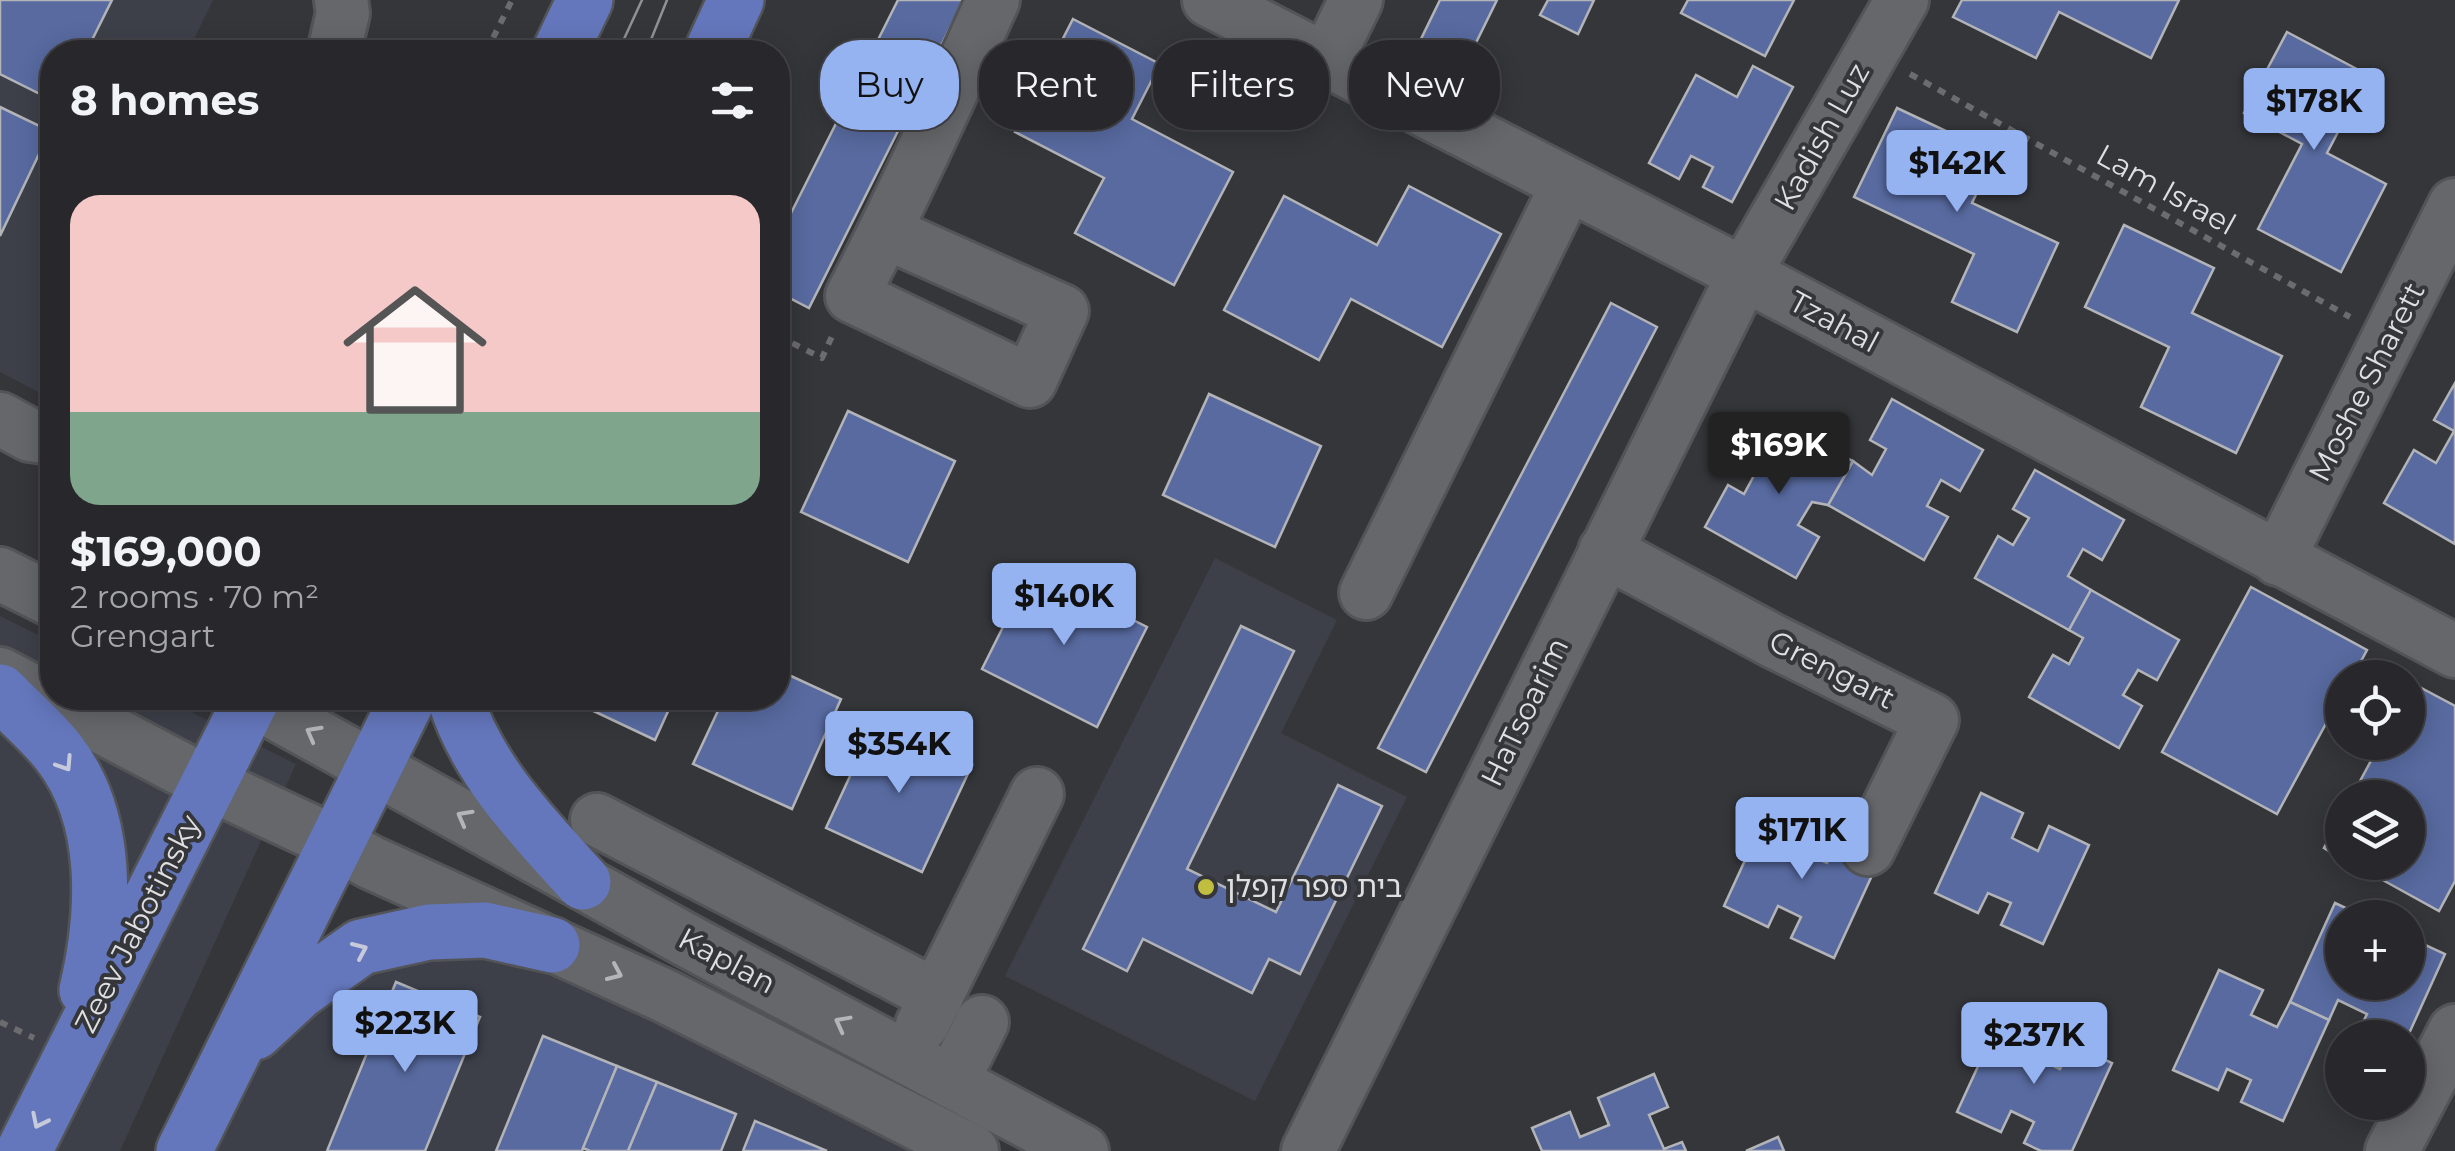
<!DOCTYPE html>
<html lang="en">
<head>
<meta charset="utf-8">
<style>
  :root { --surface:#28282c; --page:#303034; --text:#f1f3f6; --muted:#a5a6a9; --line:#444448; --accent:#95b2f1 }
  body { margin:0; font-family:Montserrat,"Noto Sans Hebrew",sans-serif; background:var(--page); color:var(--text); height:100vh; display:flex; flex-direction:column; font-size:38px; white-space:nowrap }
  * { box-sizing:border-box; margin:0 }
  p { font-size:32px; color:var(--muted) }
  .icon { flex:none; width:55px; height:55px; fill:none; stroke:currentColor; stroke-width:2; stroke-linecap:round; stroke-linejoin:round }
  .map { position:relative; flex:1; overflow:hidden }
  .drawer { position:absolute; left:40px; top:40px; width:750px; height:670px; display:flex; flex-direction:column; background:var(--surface); border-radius:40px; box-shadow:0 5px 25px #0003,0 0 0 2px var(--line) }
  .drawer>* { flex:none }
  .banner { position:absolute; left:820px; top:40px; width:950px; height:90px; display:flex; gap:20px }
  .buttons { position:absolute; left:2325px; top:660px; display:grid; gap:20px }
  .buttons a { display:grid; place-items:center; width:100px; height:100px; border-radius:50%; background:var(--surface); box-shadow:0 5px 25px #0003,0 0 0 2px var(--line); font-size:50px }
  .price { position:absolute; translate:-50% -85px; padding:0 22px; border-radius:10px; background:var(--accent); color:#111; font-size:32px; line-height:65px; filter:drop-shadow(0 2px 5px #0008) }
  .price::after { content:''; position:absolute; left:50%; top:60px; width:30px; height:22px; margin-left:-15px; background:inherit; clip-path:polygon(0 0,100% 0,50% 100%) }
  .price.on { background:#222; color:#fff }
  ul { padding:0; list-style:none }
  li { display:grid; align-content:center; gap:20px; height:530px; padding:0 30px }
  li span { display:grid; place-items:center; height:310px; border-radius:30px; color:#555 }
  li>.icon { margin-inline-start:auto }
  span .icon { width:180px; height:180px; fill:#fffc; stroke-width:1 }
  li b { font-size:42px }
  h2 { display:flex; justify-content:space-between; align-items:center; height:120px; padding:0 30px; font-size:42px }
  .tag { padding:0 35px; border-radius:40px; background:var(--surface); box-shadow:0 5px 25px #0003,0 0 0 2px var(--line); font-size:35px; line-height:90px }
  .tag.on { background:var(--accent); color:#111 }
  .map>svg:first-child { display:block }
  .built { fill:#3d4049 }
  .building { fill:#586aa0; stroke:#b3b4b8; stroke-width:2.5 }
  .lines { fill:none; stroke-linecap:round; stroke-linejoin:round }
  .minor-casing { stroke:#535457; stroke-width:58 }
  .major-casing { stroke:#535457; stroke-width:60 }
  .path { stroke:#6c6c70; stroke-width:6; stroke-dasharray:8 8; stroke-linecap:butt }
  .minor { stroke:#66676b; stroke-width:52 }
  .major { stroke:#6477bc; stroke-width:55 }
  .tram { stroke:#909194; stroke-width:2.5 }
  .oneway { stroke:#b5b5b8 }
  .oneway2 { stroke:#c6cada }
  .poi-dot { fill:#c0be41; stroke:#35363a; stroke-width:4 }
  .labels { text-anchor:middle; stroke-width:8; stroke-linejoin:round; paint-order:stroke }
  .street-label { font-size:30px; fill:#dfdfe2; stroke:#35363a }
  .poi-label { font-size:30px; fill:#dfdfe2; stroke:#35363a; text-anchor:start }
</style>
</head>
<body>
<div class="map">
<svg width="2455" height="1151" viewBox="0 0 2455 1151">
  <rect width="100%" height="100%" fill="#35363a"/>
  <g class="built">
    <polygon points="0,0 213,0 188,52 52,52 52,392 42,394 0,372"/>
    <polygon points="1215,558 1337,620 1281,733 1407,797 1255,1101 1005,976"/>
    <polygon points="0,616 52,642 52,698 163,698 296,764 120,1151 0,1151"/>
    <polygon points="397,950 543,958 917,1151 206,1151 228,1101 294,1015"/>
  </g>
  <g class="building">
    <polygon points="0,0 112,0 86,52 52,52 52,100 0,74"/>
    <polygon points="898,0 964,0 809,308 778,292 778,239"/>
    <polygon points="1440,0 1497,0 1467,61 1421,39"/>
    <polygon points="1548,0 1594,0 1578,34 1540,15"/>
    <polygon points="1688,0 1794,0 1765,56 1681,13"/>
    <polygon points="1962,0 2179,0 2151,58 2059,12 2036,58 1953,17"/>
    <polygon points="1073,19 1160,64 1132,119 1233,172 1174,285 1075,233 1104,178 1015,132"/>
    <polygon points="2287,32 2368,75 2327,153 2386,184 2341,272 2258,229 2302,144 2244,113"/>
    <polygon points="1753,66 1793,87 1732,202 1703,187 1713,167 1691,156 1679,179 1649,163 1696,75 1737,97"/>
    <polygon points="0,107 50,131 0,236"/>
    <polygon points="1897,108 1995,154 1972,203 2058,243 2017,332 1952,302 1974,254 1854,197"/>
    <polygon points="1409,186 1501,234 1442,347 1351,299 1319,360 1224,310 1284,196 1377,245"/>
    <polygon points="2124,225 2214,268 2192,313 2282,356 2236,453 2141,407 2169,347 2085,307"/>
    <polygon points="1611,303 1657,327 1426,772 1378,748"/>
    <polygon points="2455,383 2455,544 2384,503 2414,450 2436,463 2454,431 2434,420"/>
    <polygon points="1209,394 1321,446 1275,547 1163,495"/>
    <polygon points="1892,399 1983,450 1960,491 1941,480 1927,506 1948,517 1924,560 1828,505 1853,461 1872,475 1886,449 1870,440"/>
    <polygon points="848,411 955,461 908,562 801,512"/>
    <polygon points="1765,418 1853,461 1828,505 1812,502 1798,525 1819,537 1796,578 1705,527 1728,485 1744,494 1758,468 1742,459"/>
    <polygon points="2035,470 2124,520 2102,560 2083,549 2068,576 2091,590 2069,630 1975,578 1998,536 2013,545 2029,518 2013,509"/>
    <polygon points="1032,569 1147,627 1097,727 982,669"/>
    <polygon points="2251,587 2367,650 2352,678 2342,678 2342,694 2277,814 2162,752"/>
    <polygon points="2091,590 2179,640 2157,680 2138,670 2123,695 2142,706 2119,748 2029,697 2053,655 2069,664 2083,638 2069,630"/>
    <polygon points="1241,626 1294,651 1187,869 1276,912 1338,785 1382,806 1300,974 1269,959 1252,993 1143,939 1127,971 1083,949"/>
    <polygon points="778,670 841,699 792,809 693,764 724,698 778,698"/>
    <polygon points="2412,683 2455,706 2455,881 2439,911 2350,862 2408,862 2408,798 2351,798 2381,742 2408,742 2408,692"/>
    <polygon points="566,698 674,698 655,740"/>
    <polygon points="876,720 972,765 922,872 826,828"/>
    <polygon points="1981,793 2023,813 2012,838 2038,851 2049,826 2089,845 2043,944 2001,925 2011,903 1988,893 1978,913 1935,893"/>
    <polygon points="1770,806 1813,826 1802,852 1827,863 1839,839 1880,858 1834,958 1791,938 1801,917 1778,906 1768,927 1724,906"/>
    <polygon points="2342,813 2342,859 2324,848"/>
    <polygon points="2335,903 2367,918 2342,918 2342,982 2408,982 2408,937 2445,954 2407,1038 2357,1035 2367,1014 2338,1000 2329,1020 2290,1002"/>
    <polygon points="2219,970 2263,990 2251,1015 2277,1027 2290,1002 2329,1020 2283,1121 2241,1102 2251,1080 2227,1069 2218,1090 2173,1070"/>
    <polygon points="396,982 480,1017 425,1151 327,1151"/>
    <polygon points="2003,1012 2046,1032 2034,1057 2060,1069 2072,1044 2112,1063 2072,1151 2041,1151 2024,1143 2034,1122 2011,1111 2001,1132 1957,1112"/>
    <polygon points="543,1036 617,1066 582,1151 496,1151"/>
    <polygon points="617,1066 657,1082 628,1151 590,1151 583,1148"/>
    <polygon points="1654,1074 1668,1107 1649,1115 1664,1149 1682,1142 1686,1151 1542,1151 1532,1128 1570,1112 1580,1137 1609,1125 1598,1098"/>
    <polygon points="657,1082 736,1114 721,1151 628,1151"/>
    <polygon points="755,1121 827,1151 743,1151"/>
    <polygon points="1778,1137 1784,1151 1746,1151"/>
  </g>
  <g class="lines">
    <g class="minor-casing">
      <g id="minor">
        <polyline points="1209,0 1744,274 2455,651"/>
        <polyline points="334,52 343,13 341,0"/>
        <polyline points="1326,61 1356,0"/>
        <path d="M885 232 1062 311 1030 381 852 296C902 199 948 100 993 0"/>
        <polyline points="0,419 30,435 52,438"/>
        <polyline points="1605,551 1773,641 1932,720 1868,849"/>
        <polyline points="2278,559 2455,205"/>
        <polyline points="0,574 52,600"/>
        <polyline points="1366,593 1567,186"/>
        <polyline points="0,674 210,784 336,843 370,862 665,996 972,1151"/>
        <polyline points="248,698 688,941 1082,1151"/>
        <polyline points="597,820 937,996"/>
        <polyline points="922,1025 1037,794"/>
        <polyline points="952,1082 982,1022"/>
        <polyline points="1308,1151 1744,274 1902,0"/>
        <polyline points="2392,1151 2455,1031"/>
      </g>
    </g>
    <g class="major-casing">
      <g id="major">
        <polyline points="560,52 585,0"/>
        <polyline points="712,52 736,0"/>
        <path d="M0 692C19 712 42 731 59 753 110 819 105 913 87 990"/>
        <path d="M455 698C478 771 532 826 583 882"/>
        <polyline points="255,1032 299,991 361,947 429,932 485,930 552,945"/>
        <polyline points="24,1151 252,698"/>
        <polyline points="184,1151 408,698"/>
      </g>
    </g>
    <g class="path">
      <polyline points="486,52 512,0"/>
      <polyline points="1910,74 2350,317"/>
      <polyline points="778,336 822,358 834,332"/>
      <polyline points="0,1022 34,1038"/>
    </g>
    <use href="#minor" class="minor"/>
    <use href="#major" class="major"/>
    <g class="tram">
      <polyline points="618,52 642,0"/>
      <polyline points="646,52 667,0"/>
    </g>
  </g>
  <defs><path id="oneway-chevron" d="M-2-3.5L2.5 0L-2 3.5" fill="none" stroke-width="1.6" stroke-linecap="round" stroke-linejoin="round" transform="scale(2.5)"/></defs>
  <g class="oneway">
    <use href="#oneway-chevron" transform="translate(313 733) rotate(-151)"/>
    <use href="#oneway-chevron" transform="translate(464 817) rotate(-151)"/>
    <use href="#oneway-chevron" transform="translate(615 973) rotate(24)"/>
    <use href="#oneway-chevron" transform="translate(842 1023) rotate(-152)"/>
  </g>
  <g class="oneway2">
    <use href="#oneway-chevron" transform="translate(65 764) rotate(57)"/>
    <use href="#oneway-chevron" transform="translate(360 950) rotate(-24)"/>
    <use href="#oneway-chevron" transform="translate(39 1121) rotate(116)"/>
  </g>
  <circle class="poi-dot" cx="1206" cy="887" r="10"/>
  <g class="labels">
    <g class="street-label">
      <text transform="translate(1822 137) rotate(-61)" y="10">Kadish Luz</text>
      <text transform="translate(2166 190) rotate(29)" y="10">Lam Israel</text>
      <text transform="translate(1834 322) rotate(28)" y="10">Tzahal</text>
      <text transform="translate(2367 382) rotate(-63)" y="10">Moshe Sharett</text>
      <text transform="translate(1832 670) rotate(27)" y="10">Grengart</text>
      <text transform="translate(1525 712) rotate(-64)" y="10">HaTsoarim</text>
      <text transform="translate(138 924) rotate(-63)" y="10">Zeev Jabotinsky</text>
      <text transform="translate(727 961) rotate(28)" y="10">Kaplan</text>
    </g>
    <g class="poi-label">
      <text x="1226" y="897">בית ספר קפלן</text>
    </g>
  </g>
</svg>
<div class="buttons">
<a><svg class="icon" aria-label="locate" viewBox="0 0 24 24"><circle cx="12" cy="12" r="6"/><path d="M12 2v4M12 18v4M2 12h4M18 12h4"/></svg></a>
<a><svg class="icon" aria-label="layers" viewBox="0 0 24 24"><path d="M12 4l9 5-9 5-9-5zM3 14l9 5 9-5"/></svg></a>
<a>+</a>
<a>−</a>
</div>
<b class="price" style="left:2314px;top:153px">$178K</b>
<b class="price" style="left:1957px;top:215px">$142K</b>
<b class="price on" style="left:1779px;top:497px">$169K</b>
<b class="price" style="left:1064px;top:648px">$140K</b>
<b class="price" style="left:899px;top:796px">$354K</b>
<b class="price" style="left:1802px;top:882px">$171K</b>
<b class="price" style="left:405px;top:1075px">$223K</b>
<b class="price" style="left:2034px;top:1087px">$237K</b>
<div class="banner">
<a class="tag on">Buy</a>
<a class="tag">Rent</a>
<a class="tag">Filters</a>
<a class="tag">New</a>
</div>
<section class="drawer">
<h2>8 homes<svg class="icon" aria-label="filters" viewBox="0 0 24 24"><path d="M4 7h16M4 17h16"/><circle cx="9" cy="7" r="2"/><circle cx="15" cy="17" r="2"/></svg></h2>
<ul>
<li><span style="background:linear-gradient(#f6c9c9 70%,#7fa58c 0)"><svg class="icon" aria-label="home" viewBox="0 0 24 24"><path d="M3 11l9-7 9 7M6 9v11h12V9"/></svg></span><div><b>$169,000</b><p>2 rooms · 70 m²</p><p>Grengart</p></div></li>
</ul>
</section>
</div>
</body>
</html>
